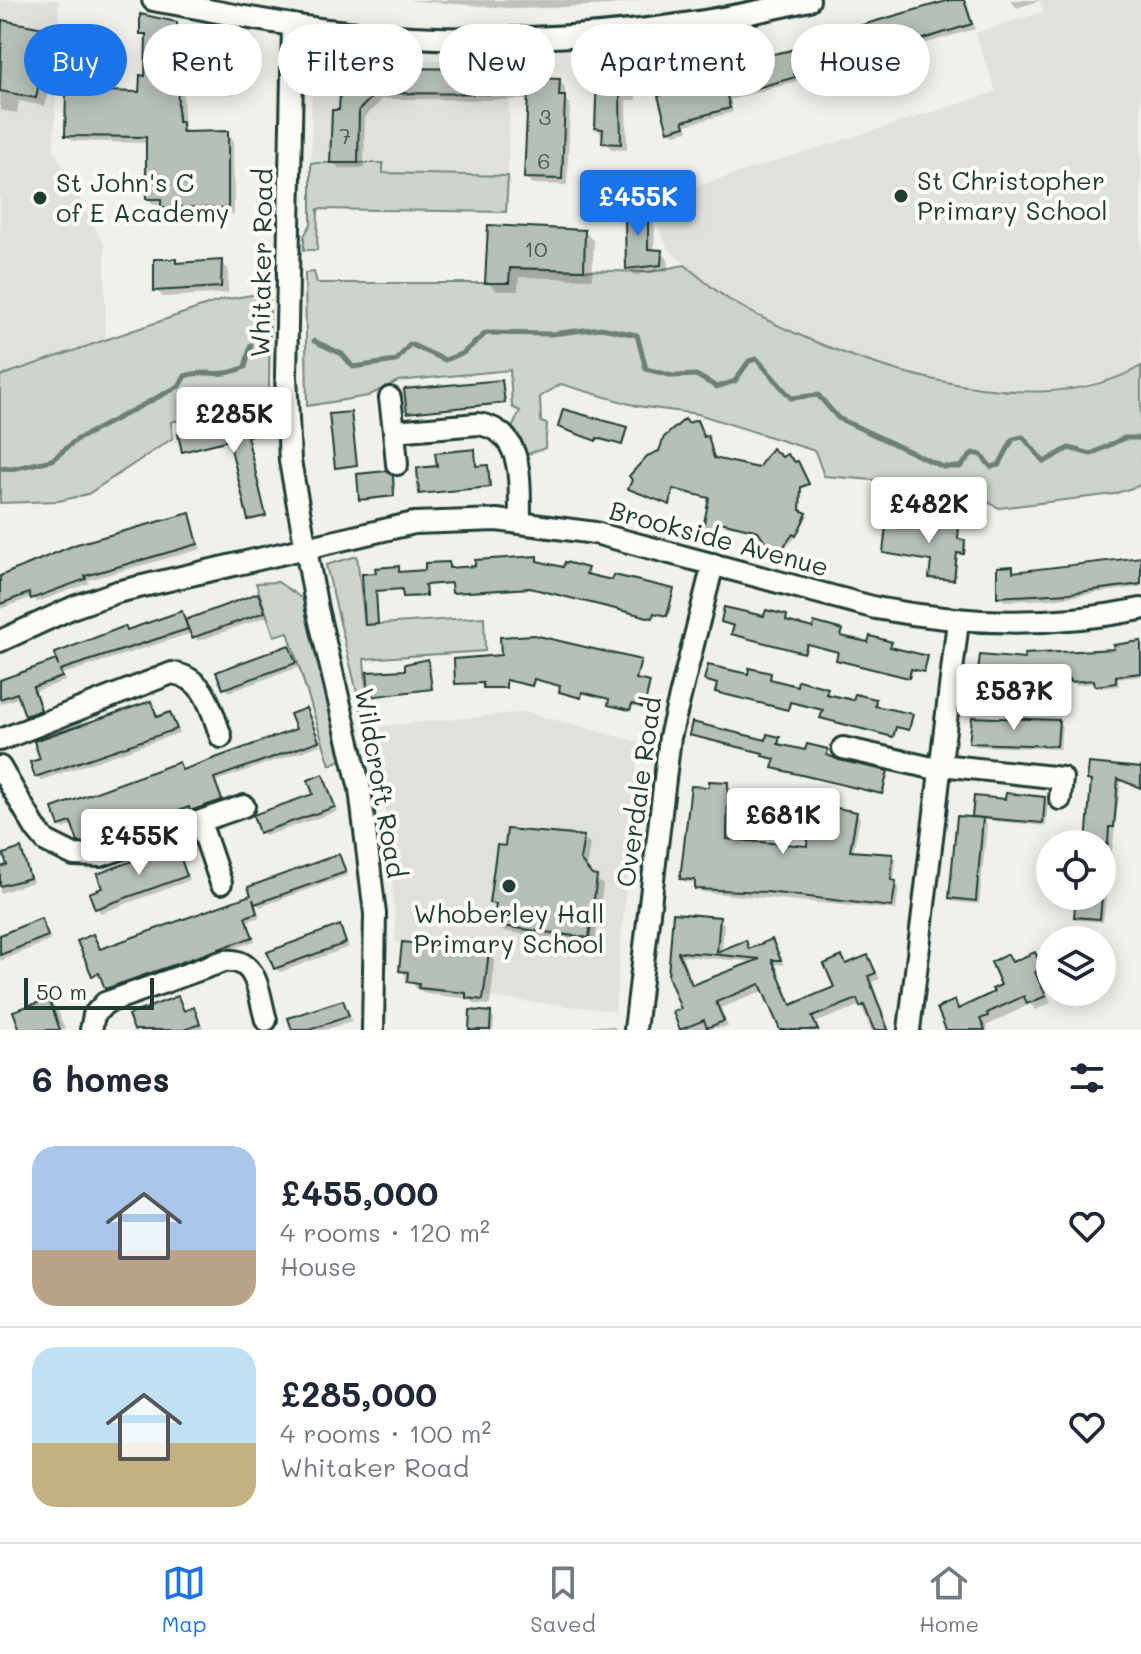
<!DOCTYPE html>
<html lang="en">
<head>
<meta charset="utf-8">
<style>
  :root { --surface:#fff; --page:#f2f2f3; --text:#1f2937; --muted:#747a83; --line:#e0e1e3; --accent:#1a73e8 }
  body { margin:0; font-family:Mali,sans-serif; background:var(--page); color:var(--text); height:100vh; display:flex; flex-direction:column; font-size:30px; white-space:nowrap }
  * { box-sizing:border-box; margin:0 }
  p { font-size:26px; color:var(--muted) }
  .icon { flex:none; width:44px; height:44px; fill:none; stroke:currentColor; stroke-width:2; stroke-linecap:round; stroke-linejoin:round }
  .map { position:relative; height:1030px; overflow:hidden }
  .panel { display:flex; flex-direction:column; background:var(--surface); flex:1 }
  .panel>* { flex:none }
  .banner { position:absolute; left:24px; top:24px; width:1094px; height:72px; display:flex; gap:16px }
  .tools { position:absolute; left:1036px; top:830px; display:grid; gap:16px }
  .tools a { display:grid; place-items:center; width:80px; height:80px; border-radius:50%; background:var(--surface); box-shadow:0 4px 20px #0003; font-size:40px }
  .scale { position:absolute; left:24px; bottom:20px; width:130px; box-sizing:border-box; padding-left:8px; border:4px solid #1f3d34; border-top:0; font-size:22px; line-height:28px; white-space:nowrap; color:#1f3d34; -webkit-text-stroke:6px #fdfcf7; paint-order:stroke }
  .price { position:absolute; translate:-50% -68px; padding:0 18px; border-radius:8px; background:#fff; color:#222; font-size:26px; line-height:52px; filter:drop-shadow(0 2px 4px #0008) }
  .price::after { content:''; position:absolute; left:50%; top:48px; width:24px; height:18px; margin-left:-12px; background:inherit; clip-path:polygon(0 0,100% 0,50% 100%) }
  .price.selected { background:var(--accent); color:#fff }
  ul { padding:0; list-style:none }
  li { display:flex; align-items:center; gap:24px; height:200px; padding:0 32px }
  li+li { border-top:2px solid var(--line) }
  li span { display:grid; place-items:center; flex:none; width:224px; height:160px; border-radius:24px; color:#555 }
  li>.icon { margin-inline-start:auto }
  span .icon { width:96px; height:96px; fill:#fffc; stroke-width:1 }
  li b { font-size:34px }
  h2 { display:flex; justify-content:space-between; align-items:center; height:96px; padding:0 32px; font-size:34px }
  .pill { padding:0 28px; border-radius:36px; background:var(--surface); box-shadow:0 4px 20px #0003; font-size:28px; line-height:72px }
  .pill.selected { background:var(--accent); color:#fff }
  .tab-bar { display:flex; justify-content:space-around; align-items:center; height:112px; border-top:2px solid var(--line); background:var(--surface); font-size:22px; color:var(--muted) }
  .tab-bar a { display:grid; justify-items:center; gap:4px }
  .tab-bar .selected { color:var(--accent) }
  .map>svg:first-child { display:block }
  .built { fill:#dfe2dc }
  .green { fill:#cdd3cd; stroke:#768880; stroke-width:2 }
  .shadow { fill:#0003; fill-rule:evenodd }
  .lines { fill:none; stroke-linecap:round; stroke-linejoin:round }
  .stream { stroke:#6c8077; stroke-width:5 }
  .building { fill:#b6bfb8; stroke:#1f3d34; stroke-width:2; fill-rule:evenodd }
  .minor-casing { stroke:#1f3d34; stroke-width:26 }
  .minor { stroke:#fdfcf7; stroke-width:20 }
  .poi-dot { fill:#1f3d34; stroke:#fdfcf7; stroke-width:3 }
  .labels { text-anchor:middle; stroke-width:8; stroke-linejoin:round; paint-order:stroke }
  .number-label { font-size:22px; fill:#455e55 }
  .poi-label { font-size:26px; fill:#1f3d34; stroke:#fdfcf7; text-anchor:start }
  .street-label { font-size:26px; fill:#1f3d34; stroke:#fdfcf7 }
</style>
</head>
<body>
<div class="map">
<svg width="1141" height="1030" viewBox="0 0 1141 1030">
  <rect width="100%" height="100%" fill="#f0f1eb"/>
  <filter id="ink" filterUnits="userSpaceOnUse"><feTurbulence type="fractalNoise" baseFrequency=".0125" numOctaves="2"/><feDisplacementMap in="SourceGraphic" scale="16" xChannelSelector="R" yChannelSelector="G"/><feConvolveMatrix kernelMatrix="1 2 1 2 8 2 1 2 1" color-interpolation-filters="sRGB"/></filter>
  <g filter="url(#ink)">
    <g class="built">
      <polygon points="0,0 59,0 54,150 105,246 105,339 0,376"/>
      <polygon points="1040,0 1141,0 1141,366 1123,377 1063,389 1007,390 946,382 871,364 793,333 730,301 669,250 646,202 996,92 975,33 1043,12"/>
      <polygon points="328,45 376,49 409,60 454,60 470,54 510,54 508,176 383,173 383,163 311,163 312,55"/>
      <polygon points="526,712 639,742 615,1011 484,997 489,951 396,942 389,831 369,727"/>
    </g>
    <g class="green">
      <polygon points="311,163 383,163 383,173 508,176 506,212 318,209 317,250 304,250 304,236 311,224"/>
      <path d="M685 265C700 277 716 292 733 302 834 360 1032 430 1141 366V485L1114 494 999 508 967 491 918 493 910 483 824 476 815 451 698 414 637 406 561 384 540 397 541 422 547 424 545 448 525 455 512 428 520 411 512 407 510 370 398 381 368 396 307 406 305 273 314 272 317 283H508L510 268 648 272Z"/>
      <polygon points="270,292 269,391 261,398 171,422 173,438 88,494 59,501 0,503 0,376 222,300"/>
      <polygon points="357,556 365,625 484,617 485,651 364,659 369,721 363,717 326,565"/>
      <polygon points="278,582 303,599 343,759 330,765 288,632 274,636 256,583"/>
    </g>
    <g class="shadow">
      <polygon points="406,0 641,0 611,5 519,9"/>
      <polygon points="956,0 967,2 975,29 900,51 895,47 842,62 797,78 798,81 730,100 733,112 686,125 688,131 674,134 669,130 726,79 788,53"/>
      <polygon points="1010,0 1041,0 1017,8"/>
      <polygon points="3,23 48,31 58,41 45,106 19,101 17,113 0,110 0,36"/>
      <polygon points="176,23 182,30 184,127 188,134 227,133 233,140 234,214 169,212 163,205 154,205 148,198 148,143 73,141 67,135 141,94 147,78 148,39 142,33"/>
      <polygon points="230,40 235,44 235,94 208,93 203,89"/>
      <polygon points="503,71 509,78 559,81 565,87 565,99 570,104 567,185 532,184 526,178 529,100 383,99 365,117 364,168 339,168 332,162 342,93"/>
      <polygon points="629,78 636,85 636,100 626,100 627,150 611,149 597,128"/>
      <polygon points="642,205 655,226 654,252 661,252 668,259 668,271 635,275 628,268 627,223 622,218"/>
      <polygon points="490,227 584,232 594,241 592,279 519,277 518,291 497,291 487,282"/>
      <polygon points="156,261 207,265 221,262 228,269 228,293 163,297 156,290"/>
      <polygon points="502,382 505,404 408,412"/>
      <polygon points="351,414 358,466 339,468 337,467"/>
      <polygon points="258,416 264,433 247,437 266,517 251,521 232,441 184,451"/>
      <polygon points="562,428 626,429 627,430 623,445 585,438"/>
      <polygon points="707,438 715,460 759,470 782,460 799,465 809,486 802,488 801,512 807,516 797,536 783,550 777,545 773,549 761,532 722,522 717,531 705,527 711,498 674,489 671,505 632,490"/>
      <polygon points="474,451 477,468 489,468 491,488 421,493 439,468"/>
      <polygon points="386,473 394,480 395,497 363,501"/>
      <polygon points="189,515 201,549 88,580 89,583 37,602 32,597 0,609 0,578"/>
      <polygon points="959,516 959,541 966,543 965,555 958,554 955,581 933,579 933,561 887,553 936,533"/>
      <polygon points="536,558 538,563 565,570 587,569 587,576 673,591 669,616 655,613 654,618 533,589 456,594 453,584 426,586 427,597 406,598 404,589 376,591 379,625 367,624 364,576 398,568 400,574 427,572 448,564 450,570"/>
      <polygon points="1141,559 1141,587 1051,599 1004,601 999,596 1012,568 1017,573"/>
      <polygon points="258,596 268,616 198,641 192,633 63,674 65,681 36,691 44,714 32,719 20,697 0,704 0,682 56,662 61,667 128,632 181,613 187,622"/>
      <polygon points="786,617 787,623 842,631 842,638 870,644 891,643 891,650 927,658 925,672 913,669 910,679 840,661 840,652 808,644 806,653 735,635 735,626 723,622"/>
      <polygon points="1141,643 1141,676 1118,679 1119,686 1100,688 1097,683 1076,685 1072,682 1006,684 1004,694 978,688 1027,661 1116,651"/>
      <polygon points="289,647 299,667 229,692 225,688"/>
      <polygon points="428,661 432,690 371,697 407,672"/>
      <polygon points="640,662 636,681 650,686 645,708 633,705 632,710 612,706 611,699 584,692 582,698 563,693 562,687 535,680 534,686 506,680 507,688 487,689 485,683 457,683"/>
      <polygon points="770,675 771,681 827,689 827,696 855,702 875,701 876,708 912,715 910,730 897,727 895,737 824,719 825,710 792,702 789,710 719,693 749,676"/>
      <polygon points="151,703 159,719 170,714 174,719 179,733 41,780 37,776"/>
      <polygon points="306,710 321,745 216,781 224,804 196,813 193,810 95,846 80,841 74,825 64,829 60,825 178,765 183,771 298,730"/>
      <polygon points="1058,722 1062,726 1060,749 976,746 972,742"/>
      <polygon points="827,751 828,758 887,773 884,794 776,769 777,760 764,756"/>
      <polygon points="1141,762 1141,789 1121,781 1103,922 1080,920 1076,916 1078,896 1102,896 1102,844 1083,844 1084,834 1089,834 1093,783 1089,780 1138,770"/>
      <polygon points="323,777 338,811 265,836 261,832 315,795"/>
      <polygon points="727,784 731,788 730,841 809,848 856,814 860,818 853,853 892,856 896,859 894,882 899,887 896,910 701,892 697,883 686,882 682,878 711,789"/>
      <polygon points="1044,799 1048,803 1046,826 983,820 987,825 979,904 955,902 951,898 978,820 974,816"/>
      <polygon points="583,838 590,844 586,869 603,885 595,944 502,931 495,924 497,909 491,902"/>
      <polygon points="175,847 190,880 101,913 97,908 92,894"/>
      <polygon points="20,850 33,882 0,893 0,869 9,866"/>
      <polygon points="339,856 348,875 260,907 255,902 260,917 248,921 255,941 110,992 102,977 95,977 109,971 93,936 101,951 254,896"/>
      <path d="M675 915 719 919 724 924 722 952 745 943 752 950 772 942 784 965 776 964 793 1006 836 988 842 959 848 965 868 957 880 979 872 982 890 1030H871L861 1005 797 1030H778L781 1029 765 990 721 1008 728 1027 683 1030V1010L670 976ZM682 956 756 962 694 987Z"/>
      <polygon points="41,920 51,940 0,961 0,937"/>
      <polygon points="340,927 349,947 280,972 275,968"/>
      <polygon points="488,953 495,960 490,1005 475,1004 470,999 427,994 416,988 401,970"/>
      <polygon points="1034,954 1048,976 1041,979 1051,1003 1036,1010 1030,1004 986,1026 988,1030 948,1030 954,1002 961,1009 997,993 1004,986 1008,956 1015,963"/>
      <polygon points="178,998 185,1012 193,1009 197,1013 203,1028 136,1030"/>
      <polygon points="49,1001 58,1011 65,1030 22,1030"/>
      <polygon points="342,1002 352,1021 324,1030 294,1030"/>
      <polygon points="490,1014 494,1018 493,1030 471,1030"/>
      <polygon points="593,1025 613,1026 617,1030 592,1030"/>
    </g>
    <g class="lines">
      <g class="stream">
        <polyline points="314,341 342,354 353,367 396,361 410,344 445,360 463,353 486,333 551,334 601,328 637,335 646,369 673,376 696,375 717,387 735,381 749,361 757,359 791,398 818,395 838,418 943,467 960,467 973,453 981,455 991,467 999,465 1013,439 1023,437 1044,462 1069,448 1091,454 1124,438 1141,438"/>
        <path d="M0 468 12 469 52 460 76 440 179 386 185 376C210 368 217 380 245 367L251 345"/>
      </g>
    </g>
    <g class="building">
      <polygon points="950,0 964,0 972,24 894,48 892,43 837,58 794,74 796,77 727,96 730,108 683,121 685,126 668,131 658,96 723,78 722,72 758,62 757,57 788,51 841,31"/>
      <polygon points="140,14 177,22 178,122 182,122 182,132 228,131 228,208 161,207 161,199 146,199 146,137 65,136 66,90 139,92 140,75 145,76 146,34 140,34"/>
      <polygon points="2,20 49,29 36,98 0,91"/>
      <polygon points="203,31 231,38 231,91 201,90"/>
      <polygon points="376,68 504,69 504,77 560,79 559,96 565,96 562,179 524,178 528,94 376,93 359,110 358,163 330,163 332,110 339,110 340,92 356,77 376,77"/>
      <polygon points="597,74 630,76 629,94 620,93 621,144 602,143 603,129 595,128"/>
      <polygon points="621,202 642,203 642,217 648,217 648,249 662,250 661,265 626,269 625,219 620,219"/>
      <polygon points="488,225 585,230 584,270 510,268 509,283 485,283"/>
      <polygon points="154,259 176,259 176,263 222,260 221,287 154,291"/>
      <polygon points="502,380 505,403 407,413 404,389"/>
      <polygon points="563,409 627,427 622,445 597,438 596,441 558,427"/>
      <polygon points="351,412 357,465 335,468 329,414"/>
      <polygon points="259,414 263,432 247,436 266,516 248,520 229,440 182,452 178,434"/>
      <polygon points="685,419 688,423 697,420 704,437 708,436 714,458 758,468 772,448 782,457 787,454 795,462 798,461 809,484 801,487 800,510 807,513 796,536 793,534 781,550 774,545 770,549 758,531 720,522 714,532 703,528 709,498 673,489 670,505 628,489 632,480 629,476 647,456 659,451 664,437"/>
      <polygon points="475,449 476,466 488,465 490,487 419,494 417,468 437,466 435,453"/>
      <polygon points="386,471 393,476 394,496 359,500 357,474"/>
      <polygon points="936,512 960,514 958,539 965,540 964,554 957,553 954,580 929,578 931,561 883,553 886,526 934,531"/>
      <polygon points="190,513 198,544 85,576 86,579 31,599 29,593 0,604 0,576 77,544"/>
      <polygon points="537,556 537,561 563,567 565,562 588,568 586,574 612,580 614,575 674,589 667,616 654,613 652,618 530,588 452,593 451,583 425,585 426,596 403,597 402,589 376,591 378,624 365,625 362,574 376,573 375,568 399,566 399,572 425,570 425,563 449,562 449,568 475,566 475,560"/>
      <polygon points="1141,557 1141,584 1070,593 997,597 997,567 1013,566 1013,572"/>
      <polygon points="258,593 265,612 192,638 185,620"/>
      <polygon points="724,607 764,616 766,610 787,615 786,621 813,628 814,622 843,630 841,636 868,642 870,636 892,642 890,647 928,656 924,672 911,669 909,678 836,660 838,652 807,644 804,653 731,634 734,626 721,622"/>
      <polygon points="182,611 188,629 60,670 62,677 33,687 41,710 25,716 17,693 0,699 0,680 56,660 58,666 55,653 125,626 127,630"/>
      <polygon points="534,635 641,660 636,679 650,682 644,708 632,704 630,710 608,705 609,699 582,692 581,698 559,692 560,686 534,679 532,686 506,680 506,688 483,688 483,683 455,684 454,659 501,655 500,637"/>
      <polygon points="1141,641 1141,673 1116,676 1116,683 1095,686 1094,680 1070,682 1070,679 1003,681 1002,692 976,688 980,655 1025,659 1024,654 1114,649 1113,645"/>
      <polygon points="289,645 296,663 223,689 216,672"/>
      <polygon points="428,659 432,689 369,697 367,672 405,670 405,664"/>
      <polygon points="708,665 748,674 749,668 771,673 770,679 797,686 798,680 828,688 826,694 853,700 855,694 876,699 875,706 913,714 909,730 896,727 893,737 820,718 823,710 790,702 788,710 715,692 717,684 704,680"/>
      <polygon points="151,701 157,717 170,712 177,729 35,777 30,762 40,759 34,741"/>
      <polygon points="306,708 319,741 214,778 222,800 190,811 189,807 90,843 78,842 71,822 59,826 52,808 179,762 182,770 296,729 290,714"/>
      <polygon points="972,717 1059,720 1057,746 969,743"/>
      <polygon points="692,722 766,740 767,734 780,737 778,744 805,750 807,744 828,749 827,755 839,760 888,771 882,794 772,768 775,759 762,756 763,753 689,735"/>
      <polygon points="1089,763 1141,768 1141,788 1118,779 1114,827 1109,827 1108,844 1086,844 1091,781 1087,780"/>
      <polygon points="323,774 335,807 259,833 253,815 313,794 308,780"/>
      <polygon points="709,781 728,782 727,839 807,846 812,803 857,812 850,851 893,854 891,880 896,881 892,907 767,892 695,889 695,880 680,879 691,786 709,787"/>
      <polygon points="1006,793 1045,797 1043,823 972,817 974,796 1005,799"/>
      <polygon points="957,816 983,818 976,901 949,898"/>
      <polygon points="507,829 584,836 580,860 592,875 597,876 589,938 493,925 496,904 489,903 497,845 505,846"/>
      <polygon points="176,845 187,876 95,909 89,893 102,888 97,874"/>
      <polygon points="21,848 30,878 0,886 0,867 7,865 3,854"/>
      <polygon points="339,854 346,872 255,904 253,899 257,913 245,917 253,937 105,989 99,973 92,976 77,941 93,934 100,949 251,895 248,887"/>
      <polygon points="1076,896 1102,896 1100,919 1074,917"/>
      <path d="M673 913 720 917 717 952 746 940 749 949 772 939 781 960H772L791 1005 834 987 824 964 842 956 846 964 868 955 876 973 868 976 888 1030H874L864 1005 860 1007 857 999 812 1017 818 1030H780L760 984 716 1002 724 1021 707 1028 704 1020 680 1030 673 1012 681 1009 668 976ZM678 952 711 954 760 959 692 985Z"/>
      <polygon points="41,918 48,936 0,955 0,935"/>
      <polygon points="340,925 346,943 274,969 267,952"/>
      <polygon points="402,942 489,951 483,1000 466,998 466,993 418,988 419,984 407,982 408,972 399,971"/>
      <polygon points="1035,952 1042,969 1035,972 1046,996 1027,1004 1024,996 987,1013 988,1016 980,1019 985,1030 946,1030 937,1008 955,1000 958,1009 994,992 992,989 1001,985 991,962 1008,954 1012,962"/>
      <polygon points="178,996 184,1011 194,1007 200,1024 184,1030 134,1030 128,1015"/>
      <polygon points="49,999 60,1030 20,1030 13,1011"/>
      <polygon points="343,1000 349,1016 309,1030 292,1030 288,1018"/>
      <polygon points="470,1010 491,1012 490,1030 469,1030"/>
    </g>
    <g class="lines">
      <g class="minor-casing">
        <g id="minor">
          <path d="M153 0C211 10 268 23 327 30 487 48 651 38 809 0"/>
          <polyline points="293,25 286,376 290,461 317,609 360,789 375,914 373,1030"/>
          <path d="M390 398 394 431 478 424C526 431 519 485 520 522"/>
          <polyline points="394,431 397,464"/>
          <path d="M0 641 74 607 117 592 414 523 497 520 595 533 876 608C966 625 1051 627 1141 609"/>
          <path d="M0 740 172 673C206 678 211 709 221 737"/>
          <polyline points="843,748 941,770"/>
          <polyline points="941,765 1062,778 1060,799"/>
          <polyline points="0,767 36,829 46,841 74,855 100,856 244,806"/>
          <polyline points="200,822 221,883"/>
          <path d="M91 1030 94 1015 105 1003 224 961C258 957 258 993 266 1020"/>
          <polyline points="635,1030 670,737 713,564"/>
          <polyline points="909,1030 958,621"/>
        </g>
      </g>
      <use href="#minor" class="minor"/>
    </g>
  </g>
  <g class="poi-dot">
    <circle cx="901" cy="196" r="8"/>
    <circle cx="40" cy="198" r="8"/>
    <circle cx="509" cy="886" r="8"/>
  </g>
  <g class="labels">
    <g class="number-label">
      <text x="545" y="125">3</text>
      <text x="345" y="144">7</text>
      <text x="544" y="169">6</text>
      <text x="536" y="257">10</text>
    </g>
    <g class="poi-label">
      <text x="917" y="190">St Christopher<tspan x="917" dy="30">Primary School</tspan></text>
      <text x="56" y="192">St John's C<tspan x="56" dy="30">of E Academy</tspan></text>
      <text x="509" y="923" text-anchor="middle">Whoberley Hall<tspan x="509" dy="30">Primary School</tspan></text>
    </g>
    <g class="street-label">
      <text transform="translate(262 263) rotate(-89)" y="9">Whitaker Road</text>
      <text transform="translate(719 539) rotate(15)" y="9">Brookside Avenue</text>
      <text transform="translate(380 783) rotate(80)" y="9">Wildcroft Road</text>
      <text transform="translate(639 792) rotate(-82)" y="9">Overdale Road</text>
    </g>
  </g>
</svg>
<div class="tools">
<a><svg class="icon" aria-label="locate" viewBox="0 0 24 24"><circle cx="12" cy="12" r="6"/><path d="M12 2v4M12 18v4M2 12h4M18 12h4"/></svg></a>
<a><svg class="icon" aria-label="layers" viewBox="0 0 24 24"><path d="M12 4l9 5-9 5-9-5zM3 14l9 5 9-5"/></svg></a>
</div>
<div class="scale">50 m</div>
<b class="price selected" style="left:638px;top:238px">£455K</b>
<b class="price" style="left:234px;top:455px">£285K</b>
<b class="price" style="left:929px;top:545px">£482K</b>
<b class="price" style="left:1014px;top:732px">£587K</b>
<b class="price" style="left:783px;top:856px">£681K</b>
<b class="price" style="left:139px;top:877px">£455K</b>
<div class="banner">
<a class="pill selected">Buy</a>
<a class="pill">Rent</a>
<a class="pill">Filters</a>
<a class="pill">New</a>
<a class="pill">Apartment</a>
<a class="pill">House</a>
</div>
</div>
<section class="panel">
<h2>6 homes<svg class="icon" aria-label="filters" viewBox="0 0 24 24"><path d="M4 7h16M4 17h16"/><circle cx="9" cy="7" r="2"/><circle cx="15" cy="17" r="2"/></svg></h2>
<ul>
<li><span style="background:linear-gradient(#a9c7e8 65%,#b9a48a 0)"><svg class="icon" aria-label="home" viewBox="0 0 24 24"><path d="M3 11l9-7 9 7M6 9v11h12V9"/></svg></span><div><b>£455,000</b><p>4 rooms · 120 m²</p><p>House</p></div><svg class="icon" aria-label="heart" viewBox="0 0 24 24"><path d="M12 20l-8-8c-3-5 5-10 8-4 3-6 11-1 8 4z"/></svg></li>
<li><span style="background:linear-gradient(#bfe0f5 60%,#c2b280 0)"><svg class="icon" aria-label="home" viewBox="0 0 24 24"><path d="M3 11l9-7 9 7M6 9v11h12V9"/></svg></span><div><b>£285,000</b><p>4 rooms · 100 m²</p><p>Whitaker Road</p></div><svg class="icon" aria-label="heart" viewBox="0 0 24 24"><path d="M12 20l-8-8c-3-5 5-10 8-4 3-6 11-1 8 4z"/></svg></li>
</ul>
</section>
<nav class="tab-bar">
<a class="selected"><svg class="icon" aria-label="map" viewBox="0 0 24 24"><path d="M3 6l6-2 6 2 6-2v14l-6 2-6-2-6 2zM9 4v14M15 6v14"/></svg>Map</a>
<a><svg class="icon" aria-label="saved" viewBox="0 0 24 24"><path d="M7 4h10v16l-5-4-5 4z"/></svg>Saved</a>
<a><svg class="icon" aria-label="home" viewBox="0 0 24 24"><path d="M3 11l9-7 9 7M6 9v11h12V9"/></svg>Home</a>
</nav>
</body>
</html>
